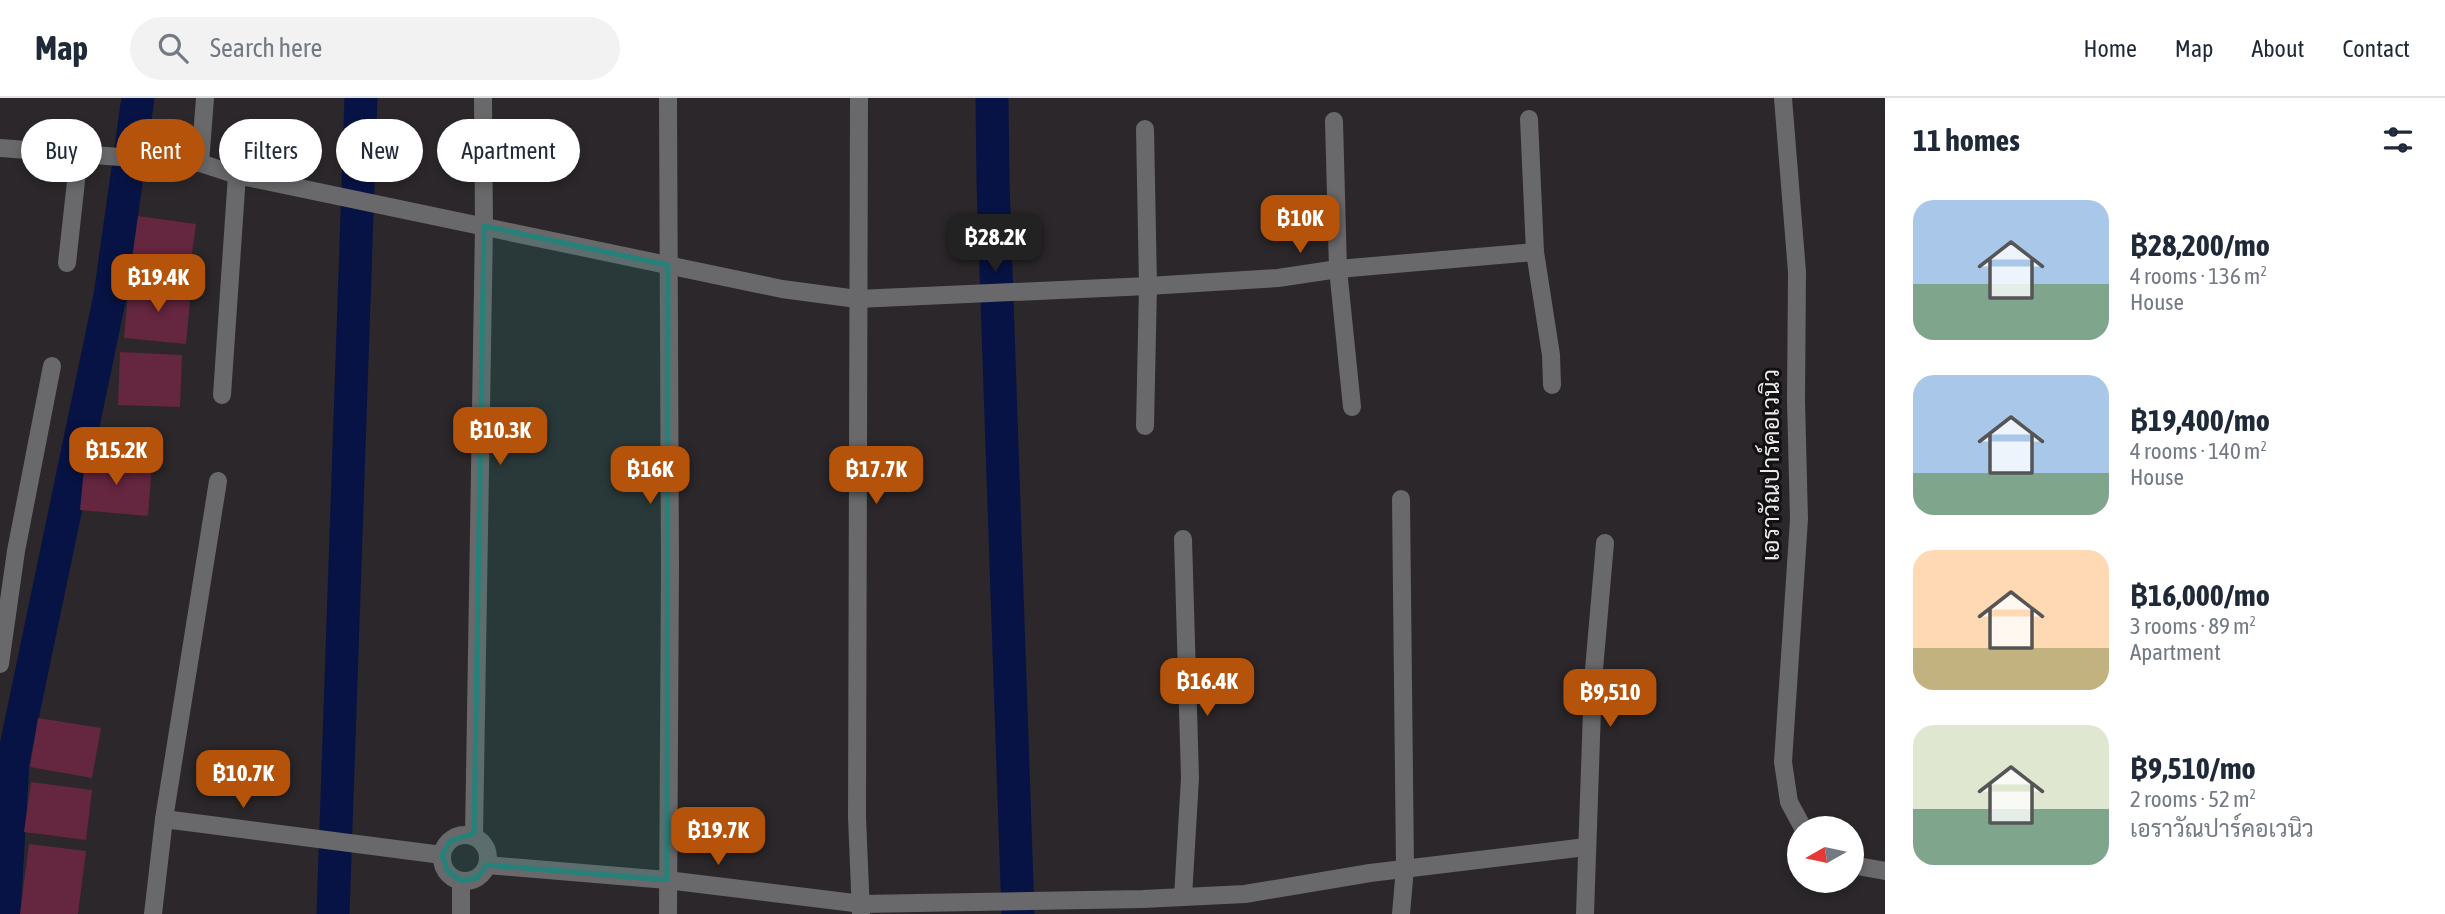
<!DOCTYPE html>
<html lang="en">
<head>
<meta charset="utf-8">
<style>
  :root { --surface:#fff; --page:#f2f2f3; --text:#1f2937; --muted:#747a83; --line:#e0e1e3; --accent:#b45309 }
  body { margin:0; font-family:"Asap Condensed",Sarabun,sans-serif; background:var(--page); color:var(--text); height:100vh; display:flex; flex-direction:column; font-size:26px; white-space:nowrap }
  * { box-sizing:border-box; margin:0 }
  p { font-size:23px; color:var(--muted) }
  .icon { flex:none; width:38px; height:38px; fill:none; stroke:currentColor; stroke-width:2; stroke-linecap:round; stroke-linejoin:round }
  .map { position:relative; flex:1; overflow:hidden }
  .details { display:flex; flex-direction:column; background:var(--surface); width:560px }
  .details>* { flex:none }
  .top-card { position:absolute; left:21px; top:21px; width:665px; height:63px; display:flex; gap:14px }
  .needle { width:46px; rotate:261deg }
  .tools { position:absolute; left:1787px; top:718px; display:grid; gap:14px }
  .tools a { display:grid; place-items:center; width:77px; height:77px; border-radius:50%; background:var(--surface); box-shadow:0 4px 10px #0003; font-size:35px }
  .price { position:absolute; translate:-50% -60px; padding:0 16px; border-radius:14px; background:var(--accent); color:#fff; font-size:23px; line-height:46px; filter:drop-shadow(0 2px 4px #0008) }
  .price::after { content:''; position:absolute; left:50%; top:42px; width:21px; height:16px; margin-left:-10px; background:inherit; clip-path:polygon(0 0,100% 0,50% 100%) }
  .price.active { background:#222; color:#fff }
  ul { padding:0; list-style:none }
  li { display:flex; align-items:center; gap:21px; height:175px; padding:0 28px }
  li span { display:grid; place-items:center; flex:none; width:196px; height:140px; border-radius:21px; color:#555 }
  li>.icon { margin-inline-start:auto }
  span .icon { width:84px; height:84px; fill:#fffc; stroke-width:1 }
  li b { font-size:30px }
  h2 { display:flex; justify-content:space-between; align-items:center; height:84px; padding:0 28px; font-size:30px }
  .tag { padding:0 24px; border-radius:32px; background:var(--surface); box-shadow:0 4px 10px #0003; font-size:24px; line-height:63px }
  .tag.active { background:var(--accent); color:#fff }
  header { display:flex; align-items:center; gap:42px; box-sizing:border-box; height:98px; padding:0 35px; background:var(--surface); border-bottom:2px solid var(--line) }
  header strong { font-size:33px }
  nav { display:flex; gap:38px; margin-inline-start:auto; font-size:24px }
  .search { width:490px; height:63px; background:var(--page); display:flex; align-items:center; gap:18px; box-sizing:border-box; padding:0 24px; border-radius:38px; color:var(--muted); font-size:26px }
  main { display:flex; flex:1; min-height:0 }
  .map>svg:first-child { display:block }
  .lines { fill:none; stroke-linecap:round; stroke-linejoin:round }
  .canal { stroke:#071345; stroke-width:33 }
  .building { fill:#65263f }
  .street { stroke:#69686a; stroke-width:18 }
  .marked { fill:#25827a; fill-opacity:0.2; stroke:#25827a; stroke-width:5; stroke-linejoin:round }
  .labels { text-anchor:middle; stroke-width:6; stroke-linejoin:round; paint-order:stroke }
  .street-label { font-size:24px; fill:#ebe9eb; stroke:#121112 }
</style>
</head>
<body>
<header>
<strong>Map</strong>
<div class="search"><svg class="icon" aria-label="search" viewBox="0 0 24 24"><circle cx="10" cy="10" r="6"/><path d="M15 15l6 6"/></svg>Search here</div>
<nav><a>Home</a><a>Map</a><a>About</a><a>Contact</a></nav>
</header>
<main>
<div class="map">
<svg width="1885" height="816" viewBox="0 0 1885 816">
  <rect width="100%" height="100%" fill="#2b272a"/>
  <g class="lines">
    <g class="canal">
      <polyline points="992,0 993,85 1018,816"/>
      <polyline points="4,816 13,663 110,198 138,0"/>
      <polyline points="333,816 361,0"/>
    </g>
  </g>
  <g class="building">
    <polygon points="138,118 196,126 189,178 131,169"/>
    <polygon points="129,186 191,192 186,246 124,240"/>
    <polygon points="120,254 182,257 180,309 118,307"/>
    <polygon points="85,360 152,366 148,418 80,412"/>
    <polygon points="38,620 101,630 92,680 30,669"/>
    <polygon points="31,684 92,692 86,742 24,734"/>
    <polygon points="29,746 86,753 78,816 20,816"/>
  </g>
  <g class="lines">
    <g class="street">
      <polyline points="859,0 857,719 861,816"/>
      <polyline points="1783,0 1797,174 1796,302 1799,421 1783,664 1789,704 1803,730"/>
      <polyline points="1529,21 1535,154 1551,257 1552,287"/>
      <polyline points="1334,23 1338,171 1352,309"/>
      <polyline points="1145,31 1148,188 1145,328"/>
      <polyline points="0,50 200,65 237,77 782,191 857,201 1148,188 1278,180 1338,171 1535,154"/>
      <polyline points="200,65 205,0"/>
      <polyline points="67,165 79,56"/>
      <polyline points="222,297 237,77"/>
      <polyline points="1401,401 1405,770 1401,816"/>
      <polyline points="1183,441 1190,680 1183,799"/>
      <polyline points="0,566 16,453 52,268"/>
      <polyline points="164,721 442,757"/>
      <circle cx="465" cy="760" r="23"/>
      <polyline points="474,738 484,128 483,0"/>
      <polyline points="487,767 667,782 862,806 1143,801 1245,796 1370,775 1586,749"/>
      <polyline points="1852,767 1885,773"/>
      <polyline points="153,816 164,721 218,383"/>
      <polyline points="461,816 461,783"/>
      <polyline points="668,816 670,469 668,0"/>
      <polyline points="1585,816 1593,583 1605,445"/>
    </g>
  </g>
  <path class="marked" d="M484 128 668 167 667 782 487 767 477 780 461 783 447 773 442 757 450 743 474 735Z"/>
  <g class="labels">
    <g class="street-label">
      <text transform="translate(1771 367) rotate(-90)" y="8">เอราวัณปาร์คอเวนิว</text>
    </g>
  </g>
</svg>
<div class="tools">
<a><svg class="needle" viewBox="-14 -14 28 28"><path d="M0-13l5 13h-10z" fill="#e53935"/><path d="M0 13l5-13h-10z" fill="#747a83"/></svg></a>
</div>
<b class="price" style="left:1300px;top:157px">฿10K</b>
<b class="price active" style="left:995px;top:176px">฿28.2K</b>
<b class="price" style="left:158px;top:216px">฿19.4K</b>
<b class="price" style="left:500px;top:369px">฿10.3K</b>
<b class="price" style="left:116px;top:389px">฿15.2K</b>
<b class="price" style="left:650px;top:408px">฿16K</b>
<b class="price" style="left:876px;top:408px">฿17.7K</b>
<b class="price" style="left:1207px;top:620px">฿16.4K</b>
<b class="price" style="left:1610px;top:631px">฿9,510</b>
<b class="price" style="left:243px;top:712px">฿10.7K</b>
<b class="price" style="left:718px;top:769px">฿19.7K</b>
<div class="top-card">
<a class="tag">Buy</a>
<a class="tag active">Rent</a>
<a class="tag">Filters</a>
<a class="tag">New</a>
<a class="tag">Apartment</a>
</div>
</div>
<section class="details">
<h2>11 homes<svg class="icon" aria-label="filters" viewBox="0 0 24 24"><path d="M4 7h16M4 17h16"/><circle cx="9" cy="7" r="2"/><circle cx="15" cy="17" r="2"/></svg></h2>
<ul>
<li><span style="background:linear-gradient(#a9c7e8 60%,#7fa58c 0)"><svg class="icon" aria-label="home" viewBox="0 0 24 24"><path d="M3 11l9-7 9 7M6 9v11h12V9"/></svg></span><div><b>฿28,200/mo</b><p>4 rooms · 136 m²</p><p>House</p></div></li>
<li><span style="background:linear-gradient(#a9c7e8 70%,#7fa58c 0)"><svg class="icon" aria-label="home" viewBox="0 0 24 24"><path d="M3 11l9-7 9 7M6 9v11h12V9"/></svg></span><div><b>฿19,400/mo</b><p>4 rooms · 140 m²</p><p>House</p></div></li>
<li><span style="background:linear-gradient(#ffd9b3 70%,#c2b280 0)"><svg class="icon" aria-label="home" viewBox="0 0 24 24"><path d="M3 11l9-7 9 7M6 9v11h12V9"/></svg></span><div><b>฿16,000/mo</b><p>3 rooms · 89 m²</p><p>Apartment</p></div></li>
<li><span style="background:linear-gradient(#dfe7d0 60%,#7fa58c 0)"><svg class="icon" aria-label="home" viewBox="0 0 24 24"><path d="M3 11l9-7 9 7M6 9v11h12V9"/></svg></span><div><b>฿9,510/mo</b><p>2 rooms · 52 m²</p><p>เอราวัณปาร์คอเวนิว</p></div></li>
</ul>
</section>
</main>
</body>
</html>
